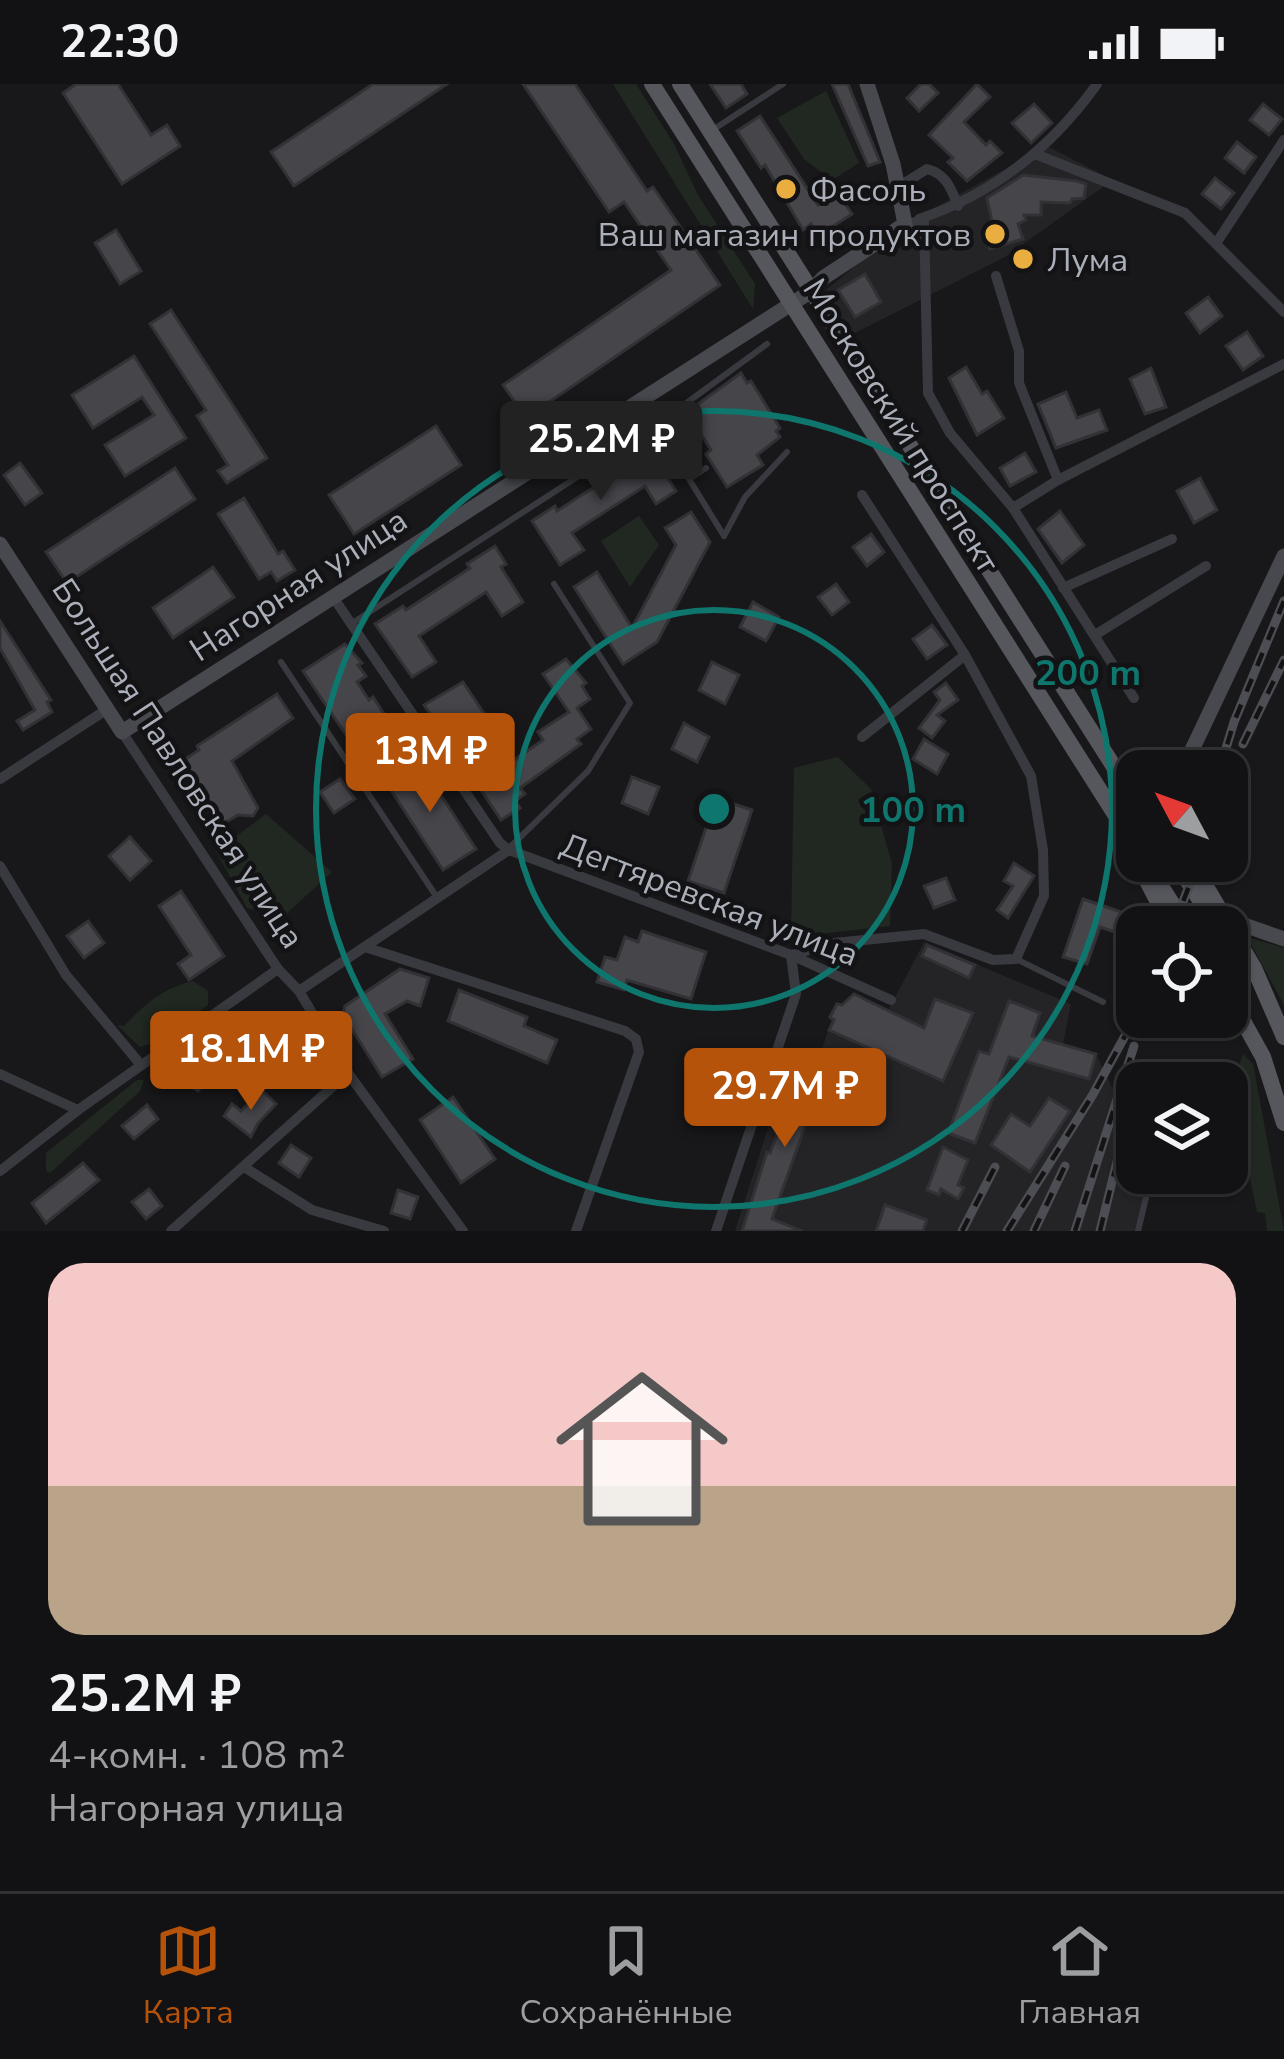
<!DOCTYPE html>
<html lang="ru">
<head>
<meta charset="utf-8">
<style>
  :root { --surface:#121214; --page:#1b1b1d; --text:#f1f3f6; --muted:#9c9ea0; --line:#313234; --accent:#b45309 }
  body { margin:0; font-family:"Nunito Sans",sans-serif; background:var(--page); color:var(--text); height:100vh; display:flex; flex-direction:column; font-size:45px; white-space:nowrap }
  * { box-sizing:border-box; margin:0 }
  p { font-size:39px; color:var(--muted) }
  .icon { flex:none; width:66px; height:66px; fill:none; stroke:currentColor; stroke-width:2; stroke-linecap:round; stroke-linejoin:round }
  .map { position:relative; height:1147px; overflow:hidden }
  .details { display:flex; flex-direction:column; background:var(--surface); flex:1 }
  .details>* { flex:none }
  .needle { width:78px; rotate:311deg }
  .controls { position:absolute; left:1116px; top:666px; display:grid; gap:24px }
  .controls a { display:grid; place-items:center; width:132px; height:132px; border-radius:24px; background:var(--surface); box-shadow:0 3px 9px #0004,0 0 0 3px var(--line); font-size:60px }
  .price { position:absolute; translate:-50% -102px; padding:0 27px; border-radius:12px; background:var(--accent); color:#fff; font-size:39px; line-height:78px; filter:drop-shadow(0 3px 6px #0008) }
  .price::after { content:''; position:absolute; left:50%; top:72px; width:36px; height:27px; margin-left:-18px; background:inherit; clip-path:polygon(0 0,100% 0,50% 100%) }
  .price.active { background:#222; color:#fff }
  ul { padding:0; list-style:none }
  li { display:grid; align-content:center; gap:24px; height:636px; padding:0 48px }
  li+li { border-top:3px solid var(--line) }
  li span { display:grid; place-items:center; height:372px; border-radius:36px; color:#555 }
  li>.icon { margin-inline-start:auto }
  span .icon { width:216px; height:216px; fill:#fffc; stroke-width:1 }
  li b { font-size:51px }
  .status { display:flex; justify-content:space-between; align-items:center; height:84px; padding:0 60px; background:var(--surface); direction:ltr }
  .status svg { height:33px; fill:currentColor }
  .menu { display:flex; justify-content:space-around; align-items:center; height:168px; border-top:3px solid var(--line); background:var(--surface); font-size:33px; color:var(--muted) }
  .menu a { display:grid; justify-items:center; gap:6px }
  .menu .active { color:var(--accent) }
  .map>svg:first-child { display:block }
  .built { fill:#242427 }
  .green { fill:#202821 }
  .building { fill:#45454a; stroke:#323236; stroke-width:3 }
  .lines { fill:none; stroke-linecap:round; stroke-linejoin:round }
  .lane { stroke:#393a3f; stroke-width:6 }
  .street { stroke:#393a3f; stroke-width:10 }
  .secondary { stroke:#47494e; stroke-width:15 }
  .primary { stroke:#55575d; stroke-width:16 }
  .rail-casing { stroke:#4c4e53; stroke-width:9 }
  .rail { stroke:#131315; stroke-width:4.5; stroke-dasharray:14; stroke-linecap:butt }
  .ring { fill:none; stroke:#0f766e; stroke-width:6 }
  .poi-dot { fill:#eaad40; stroke:#131315; stroke-width:4.5 }
  .labels { text-anchor:middle; stroke-width:9; stroke-linejoin:round; paint-order:stroke }
  .poi-label { font-size:33px; fill:#abafb9; stroke:#131315; text-anchor:start }
  .street-label { font-size:33px; fill:#abafb9; stroke:#131315 }
  .centre { fill:#0f766e; stroke:#131315; stroke-width:6 }
  .ring-label { font-size:36px; text-anchor:middle; font-weight:bold; fill:#0f766e; stroke:#131315; stroke-width:9; stroke-linejoin:round; paint-order:stroke }
</style>
</head>
<body>
<div class="status"><b>22:30</b><svg viewBox="0 0 49 12"><path d="M0 12V9h3v3zM5 12V6h3v6zM10 12V3h3v9zM15 12V0h3v12zM26 1h20v11H26zM47 4h2v5h-2z"/></svg></div>
<div class="map">
<svg width="1284" height="1147" viewBox="0 0 1284 1147">
  <rect width="100%" height="100%" fill="#18181a"/>
  <g class="built">
    <polygon points="1047,62 1113,96 1005,173 851,251 824,208 905,140"/>
    <polygon points="924,858 1071,920 1063,960 1096,970 1137,1055 1137,1089 1151,1089 1136,1147 735,1147 793,966 819,974 837,920 888,927"/>
  </g>
  <g class="green">
    <polygon points="613,0 636,0 674,60 698,111 755,200 753,225"/>
    <polygon points="826,7 859,79 832,96 804,75 777,34"/>
    <polygon points="639,432 659,461 630,503 601,457"/>
    <polygon points="838,673 871,705 892,780 890,842 791,853 794,684"/>
    <polygon points="266,730 332,788 283,833 247,824 216,767"/>
    <polygon points="1247,853 1284,864 1284,921"/>
    <path d="M193 897 208 907V921L154 959 140 963 117 941 124 942C145 920 163 904 193 897Z"/>
    <polygon points="1243,970 1253,980 1284,1147 1267,1147 1265,1129 1257,1128 1231,1003"/>
    <polygon points="137,996 144,996 140,1007 50,1089 46,1087 46,1069"/>
  </g>
  <g class="building">
    <polygon points="76,0 118,0 151,51 167,41 180,62 122,100 63,9"/>
    <polygon points="373,0 447,0 294,102 271,68"/>
    <polygon points="523,0 575,0 647,107 653,103 720,201 526,334 503,301 671,186 624,118 609,128"/>
    <polygon points="710,0 741,0 747,10 726,24"/>
    <polygon points="832,0 848,0 880,78 868,82"/>
    <polygon points="921,0 929,0 938,9 919,27 907,14"/>
    <polygon points="977,0 990,13 964,38 986,61 990,57 1002,69 967,97 948,78 953,74 929,51"/>
    <polygon points="1034,20 1052,39 1031,59 1012,39"/>
    <polygon points="1263,20 1282,35 1269,51 1250,36"/>
    <polygon points="760,32 818,121 839,111 852,130 818,152 811,140 803,146 765,81 761,84 737,47"/>
    <polygon points="1237,58 1256,73 1244,89 1225,74"/>
    <polygon points="1023,91 1077,97 1086,100 1084,114 1072,115 1070,119 1041,118 1041,131 1024,131 1026,136 1018,140 1023,155 990,165 984,150 994,147 987,114"/>
    <polygon points="1215,94 1234,109 1221,125 1202,110"/>
    <polygon points="116,146 141,187 120,200 95,159"/>
    <polygon points="865,190 881,218 855,233 838,206"/>
    <polygon points="1208,213 1222,232 1200,249 1186,229"/>
    <polygon points="171,226 267,374 227,399 218,387 228,381 197,332 206,326 150,240"/>
    <polygon points="1247,248 1263,272 1243,286 1226,262"/>
    <polygon points="134,272 186,354 125,392 105,361 154,331 142,313 93,344 72,311"/>
    <polygon points="966,283 982,310 987,307 1004,334 977,351 949,294"/>
    <polygon points="1151,284 1166,323 1145,330 1130,295"/>
    <polygon points="741,289 747,299 751,297 780,344 776,347 780,353 757,371 763,381 727,403 706,370 711,366 694,339 701,335 694,323"/>
    <polygon points="1066,308 1077,334 1099,326 1107,346 1056,364 1038,320"/>
    <polygon points="436,342 461,381 354,450 329,411"/>
    <polygon points="648,363 676,407 656,420 645,402 572,449 584,466 560,481 532,437 555,422 557,427 630,380 627,376"/>
    <polygon points="1025,369 1036,388 1010,402 1000,384"/>
    <polygon points="20,379 42,409 25,421 4,391"/>
    <polygon points="175,384 195,415 67,499 46,468"/>
    <polygon points="1200,394 1217,426 1194,439 1177,407"/>
    <polygon points="244,414 278,470 283,467 295,486 277,497 271,488 259,495 218,430"/>
    <polygon points="1060,427 1084,461 1062,479 1038,445"/>
    <polygon points="691,428 710,458 657,558 623,580 574,503 597,488 632,544 676,461 665,444"/>
    <polygon points="871,450 884,468 867,482 853,463"/>
    <polygon points="495,462 506,480 501,483 523,518 502,532 486,508 419,552 436,578 412,593 375,540 403,522 406,526 470,484 467,480"/>
    <polygon points="213,483 234,513 173,554 153,524"/>
    <polygon points="836,500 849,518 832,531 818,513"/>
    <polygon points="753,518 779,533 766,557 740,543"/>
    <polygon points="0,537 51,616 47,618 52,628 23,646 17,637 35,626 0,564"/>
    <polygon points="932,541 947,561 927,575 913,555"/>
    <polygon points="345,560 362,579 358,581 366,592 357,598 369,616 373,613 401,656 365,679 303,587"/>
    <polygon points="566,575 586,599 582,602 590,615 577,624 591,645 577,655 581,660 520,704 525,710 515,717 520,724 501,736 467,685 491,670 501,685 543,656 538,648 569,628 543,590"/>
    <polygon points="712,578 739,591 725,620 699,606"/>
    <polygon points="463,598 487,634 452,662 424,621"/>
    <polygon points="946,599 958,616 937,631 945,637 932,654 919,644 940,616 934,608"/>
    <polygon points="277,610 293,634 232,677 258,724 253,732 238,731 219,742 178,680 199,666 197,662"/>
    <polygon points="684,639 709,653 697,678 672,665"/>
    <polygon points="924,655 948,670 937,690 913,675"/>
    <polygon points="418,676 476,765 443,786 385,697"/>
    <polygon points="632,693 659,703 648,730 622,719"/>
    <polygon points="340,695 355,715 334,729 320,708"/>
    <polygon points="716,714 752,726 724,809 688,797"/>
    <polygon points="130,753 151,777 130,796 109,772"/>
    <polygon points="1014,779 1034,792 1008,834 997,826 1013,802 1004,797"/>
    <polygon points="946,794 955,816 934,824 924,802"/>
    <polygon points="181,807 224,872 189,896 178,880 191,871 159,822"/>
    <polygon points="1083,815 1139,834 1133,854 1100,843 1087,880 1063,873"/>
    <polygon points="88,837 104,859 84,874 67,852"/>
    <polygon points="642,847 706,868 691,915 627,896 624,906 597,898 605,873 617,876 625,853 638,858"/>
    <polygon points="927,861 975,881 969,894 922,872"/>
    <polygon points="400,885 429,894 420,922 407,917 385,930 413,975 382,993 343,931 345,922"/>
    <polygon points="459,906 527,933 524,942 557,956 547,979 448,937"/>
    <polygon points="854,910 924,944 935,915 973,929 943,997 829,946 834,936 830,933 837,920 842,921"/>
    <polygon points="1009,917 1040,929 1032,952 1096,970 1089,995 1009,973 975,1059 948,1049 979,967 989,970"/>
    <polygon points="807,970 828,978 772,1135 802,1147 742,1147 767,1068 770,1069"/>
    <polygon points="191,975 211,989 198,1007 178,992"/>
    <polygon points="262,1006 276,1020 258,1039 251,1053 224,1032 232,1020 241,1027"/>
    <polygon points="453,1013 495,1075 461,1099 420,1036"/>
    <polygon points="1049,1014 1070,1027 1030,1088 991,1061 1011,1030 1030,1042"/>
    <polygon points="147,1021 158,1035 134,1055 122,1042"/>
    <polygon points="291,1061 311,1074 299,1093 279,1079"/>
    <polygon points="943,1063 968,1076 958,1101 964,1104 958,1115 941,1105 939,1111 927,1106"/>
    <polygon points="83,1079 99,1096 46,1139 32,1119"/>
    <polygon points="149,1105 162,1122 146,1135 132,1118"/>
    <polygon points="398,1106 418,1113 410,1135 391,1129"/>
    <polygon points="885,1121 927,1136 923,1147 876,1147"/>
  </g>
  <g class="lines">
    <g class="lane">
      <polyline points="711,47 783,0"/>
      <polyline points="656,342 689,395"/>
      <polyline points="706,384 689,395 724,452"/>
      <polyline points="724,452 745,413 787,368"/>
      <polyline points="351,540 651,345 767,260"/>
      <polyline points="281,578 438,815"/>
      <polyline points="508,765 588,687 630,619 554,500"/>
      <polyline points="1016,875 1103,918"/>
      <polyline points="1138,1147 1152,1089"/>
    </g>
    <g class="street">
      <polyline points="1035,70 1185,129 1284,228"/>
      <path d="M898 103 927 85C946 90 951 104 958 122"/>
      <path d="M919 135C993 110 1052 63 1097 0"/>
      <polyline points="905,140 924,137 928,309 950,349 1013,424 1134,614"/>
      <polyline points="1217,158 1284,56"/>
      <polyline points="996,192 1019,267 1019,299 1058,396"/>
      <polyline points="1013,424 1058,396 1284,280"/>
      <polyline points="1063,504 1172,455"/>
      <polyline points="333,513 500,759 509,766 791,871 891,916"/>
      <polyline points="1095,551 1206,482"/>
      <polyline points="122,648 278,885 299,907 348,989 463,1147"/>
      <polyline points="862,653 965,571"/>
      <polyline points="0,695 106,626"/>
      <polyline points="0,782 66,891 141,981"/>
      <polyline points="368,864 625,947 636,955 639,968 576,1147"/>
      <polyline points="299,907 509,766"/>
      <polyline points="0,990 78,1026"/>
      <polyline points="244,1083 312,1126 384,1147"/>
      <polyline points="0,1087 78,1026 278,885"/>
      <polyline points="171,1147 348,989"/>
      <polyline points="716,1147 796,910 791,871 834,859 924,850 993,876 1016,875 1044,812 1043,766 1031,692 965,571 862,411"/>
    </g>
    <g class="secondary">
      <polyline points="0,460 122,648 810,208 823,194 905,140 893,80 867,0"/>
      <polyline points="1182,687 1284,472"/>
      <polyline points="1221,833 1284,855"/>
    </g>
    <g class="primary">
      <polyline points="652,0 1137,765"/>
      <polyline points="680,0 1137,719"/>
      <polyline points="1126,756 1171,843"/>
      <polyline points="1175,777 1217,843"/>
      <polyline points="1191,777 1254,884 1284,953"/>
      <polyline points="1152,788 1187,843"/>
      <polyline points="1227,908 1263,973 1284,1039"/>
    </g>
    <g class="rail-casing">
      <g id="rail">
        <polyline points="1243,660 1284,576"/>
        <polyline points="1219,687 1234,638 1284,517"/>
        <polyline points="1173,843 1199,777"/>
        <polyline points="962,1147 995,1083"/>
        <polyline points="1007,1147 1092,1012 1137,930"/>
        <polyline points="1034,1147 1065,1082"/>
        <polyline points="1075,1147 1134,962"/>
        <polyline points="1100,1147 1136,1000"/>
      </g>
    </g>
    <use href="#rail" class="rail"/>
  </g>
  <g class="ring">
    <circle cx="714" cy="725" r="199"/>
    <circle cx="714" cy="725" r="398"/>
  </g>
  <g class="poi-dot">
    <circle cx="786" cy="105" r="12"/>
    <circle cx="995" cy="150" r="12"/>
    <circle cx="1023" cy="175" r="12"/>
  </g>
  <g class="labels">
    <g class="poi-label">
      <text x="810" y="117">Фасоль</text>
      <text x="971" y="162" text-anchor="end">Ваш магазин продуктов</text>
      <text x="1047" y="187">Лума</text>
    </g>
    <g class="street-label">
      <text transform="translate(902 341) rotate(58)" y="12">Московский проспект</text>
      <text transform="translate(298 500) rotate(-33)" y="12">Нагорная улица</text>
      <text transform="translate(179 679) rotate(57)" y="12">Большая Павловская улица</text>
      <text transform="translate(710 815) rotate(21)" y="12">Дегтяревская улица</text>
    </g>
  </g>
  <circle cx="714" cy="725" r="18" class="centre"/>
  <g class="ring-label">
    <text x="1088" y="601">200 m</text>
    <text x="913" y="738">100 m</text>
  </g>
</svg>
<div class="controls">
<a><svg class="needle" viewBox="-14 -14 28 28"><path d="M0-13l5 13h-10z" fill="#e53935"/><path d="M0 13l5-13h-10z" fill="#9c9ea0"/></svg></a>
<a><svg class="icon" aria-label="locate" viewBox="0 0 24 24"><circle cx="12" cy="12" r="6"/><path d="M12 2v4M12 18v4M2 12h4M18 12h4"/></svg></a>
<a><svg class="icon" aria-label="layers" viewBox="0 0 24 24"><path d="M12 4l9 5-9 5-9-5zM3 14l9 5 9-5"/></svg></a>
</div>
<b class="price active" style="left:601px;top:419px">25.2M ₽</b>
<b class="price" style="left:430px;top:731px">13M ₽</b>
<b class="price" style="left:251px;top:1029px">18.1M ₽</b>
<b class="price" style="left:785px;top:1066px">29.7M ₽</b>
</div>
<section class="details">
<ul>
<li><span style="background:linear-gradient(#f6c9c9 60%,#b9a48a 0)"><svg class="icon" aria-label="home" viewBox="0 0 24 24"><path d="M3 11l9-7 9 7M6 9v11h12V9"/></svg></span><div><b>25.2M ₽</b><p>4-комн. · 108 m²</p><p>Нагорная улица</p></div></li>
</ul>
</section>
<nav class="menu">
<a class="active"><svg class="icon" aria-label="map" viewBox="0 0 24 24"><path d="M3 6l6-2 6 2 6-2v14l-6 2-6-2-6 2zM9 4v14M15 6v14"/></svg>Карта</a>
<a><svg class="icon" aria-label="saved" viewBox="0 0 24 24"><path d="M7 4h10v16l-5-4-5 4z"/></svg>Сохранённые</a>
<a><svg class="icon" aria-label="home" viewBox="0 0 24 24"><path d="M3 11l9-7 9 7M6 9v11h12V9"/></svg>Главная</a>
</nav>
</body>
</html>
